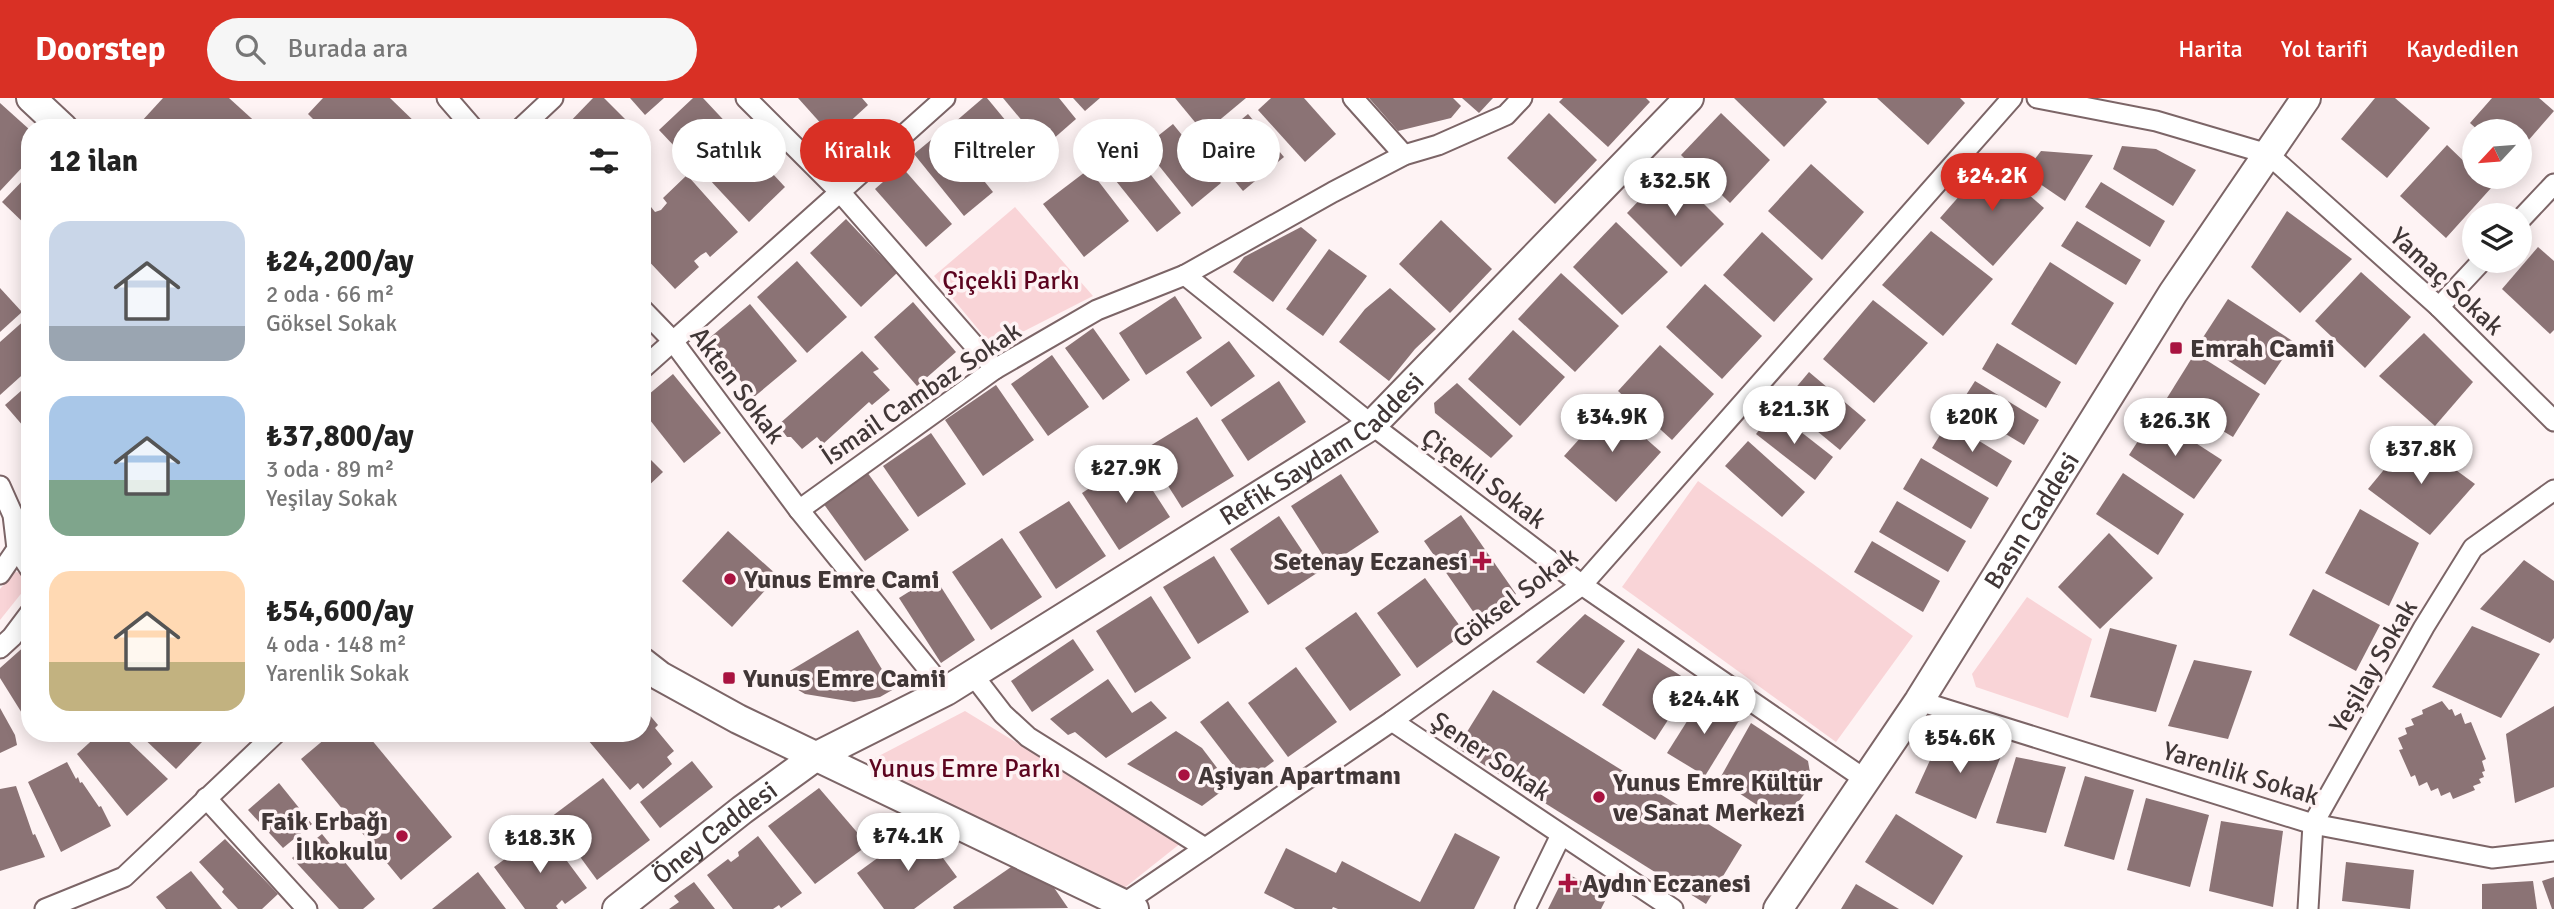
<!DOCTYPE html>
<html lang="tr">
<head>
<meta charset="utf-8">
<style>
  :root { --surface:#fff; --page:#f6f6f6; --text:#222; --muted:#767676; --accent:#d93025 }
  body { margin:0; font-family:Signika,sans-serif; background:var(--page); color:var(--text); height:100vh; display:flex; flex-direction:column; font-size:26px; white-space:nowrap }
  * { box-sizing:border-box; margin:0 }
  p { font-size:23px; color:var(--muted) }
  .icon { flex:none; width:38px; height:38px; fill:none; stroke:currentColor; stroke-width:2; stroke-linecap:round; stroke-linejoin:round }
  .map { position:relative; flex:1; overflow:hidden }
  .drawer { position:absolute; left:21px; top:21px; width:630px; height:623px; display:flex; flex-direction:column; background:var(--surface); border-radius:28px; box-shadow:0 4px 18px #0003 }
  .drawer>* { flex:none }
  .banner { position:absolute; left:672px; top:21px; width:665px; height:63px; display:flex; gap:14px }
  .needle { width:46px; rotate:244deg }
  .tools { position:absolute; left:2462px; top:21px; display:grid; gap:14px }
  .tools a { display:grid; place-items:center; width:70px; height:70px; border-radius:50%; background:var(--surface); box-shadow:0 4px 18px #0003; font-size:35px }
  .price { position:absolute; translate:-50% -60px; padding:0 16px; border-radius:24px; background:#fff; color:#222; font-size:23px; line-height:46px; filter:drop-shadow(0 2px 4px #0008) }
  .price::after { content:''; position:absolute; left:50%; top:42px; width:21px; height:16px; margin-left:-10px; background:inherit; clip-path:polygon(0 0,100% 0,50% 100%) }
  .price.selected { background:var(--accent); color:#fff }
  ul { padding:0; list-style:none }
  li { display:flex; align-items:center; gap:21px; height:175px; padding:0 28px }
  li span { display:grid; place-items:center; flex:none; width:196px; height:140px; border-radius:21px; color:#555 }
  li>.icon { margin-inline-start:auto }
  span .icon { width:84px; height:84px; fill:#fffc; stroke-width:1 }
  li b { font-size:30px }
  h2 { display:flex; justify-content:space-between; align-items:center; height:84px; padding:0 28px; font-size:30px }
  .tag { padding:0 24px; border-radius:32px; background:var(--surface); box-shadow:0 4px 18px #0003; font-size:24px; line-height:63px }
  .tag.selected { background:var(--accent); color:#fff }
  header { display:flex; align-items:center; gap:42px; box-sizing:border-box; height:98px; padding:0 35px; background:var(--accent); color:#fff }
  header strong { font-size:33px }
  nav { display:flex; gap:38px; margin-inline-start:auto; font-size:24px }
  .search { width:490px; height:63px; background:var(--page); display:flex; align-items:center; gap:18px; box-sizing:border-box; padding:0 24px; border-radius:38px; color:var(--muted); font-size:26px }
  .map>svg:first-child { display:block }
  .green { fill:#f9d4d7 }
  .building { fill:#8b7375 }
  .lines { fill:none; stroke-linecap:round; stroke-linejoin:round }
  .street-casing { stroke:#7c6567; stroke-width:23 }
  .secondary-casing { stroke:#7c6567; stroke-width:32 }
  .street { stroke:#fff; stroke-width:19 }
  .secondary { stroke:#fff; stroke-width:28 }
  .poi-dot { fill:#a91340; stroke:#fef3f4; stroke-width:2.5 }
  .labels { text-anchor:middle; stroke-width:7; stroke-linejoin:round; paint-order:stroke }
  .park-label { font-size:26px; fill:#5c041f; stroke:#fef3f4 }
  .street-label { font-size:26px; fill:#413737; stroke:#fef3f4 }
  .poi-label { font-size:26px; font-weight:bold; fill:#413737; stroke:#fef3f4; text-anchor:start }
</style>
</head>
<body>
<header>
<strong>Doorstep</strong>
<div class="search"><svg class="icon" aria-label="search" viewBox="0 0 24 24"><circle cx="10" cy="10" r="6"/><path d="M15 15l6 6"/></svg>Burada ara</div>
<nav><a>Harita</a><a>Yol tarifi</a><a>Kaydedilen</a></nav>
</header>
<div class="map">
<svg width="2554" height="811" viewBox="0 0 2554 811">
  <rect width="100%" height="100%" fill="#fef3f4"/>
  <g class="green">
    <polygon points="1015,109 1093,198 993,249 934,178"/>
    <polygon points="1698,383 1913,538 1836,644 1622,489"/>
    <polygon points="15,474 25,475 28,487 0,522 0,491"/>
    <polygon points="2027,499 2092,541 2068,620 1976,589 1972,576"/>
    <polygon points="965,613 1181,745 1118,795 852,672"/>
  </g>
  <g class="building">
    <polygon points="163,0 229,0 260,28 258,30 148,30 141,24"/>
    <polygon points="323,0 390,0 421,30 322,30 308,16"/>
    <polygon points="593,0 604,0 634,30 564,30"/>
    <polygon points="630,0 664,0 645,17"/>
    <polygon points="693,0 703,0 733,32 694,69 659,32"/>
    <polygon points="798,0 862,0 868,7 833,39"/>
    <polygon points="983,0 987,0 1035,58 1004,83 955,24"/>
    <polygon points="1003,0 1059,0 1076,21 1044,49"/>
    <polygon points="1073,0 1100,0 1085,13"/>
    <polygon points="1175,0 1246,0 1204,35"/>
    <polygon points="1271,0 1304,0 1336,36 1305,64 1258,12"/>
    <polygon points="1369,0 1453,0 1461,8 1451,20 1398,33"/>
    <polygon points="1462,0 1493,0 1479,15"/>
    <polygon points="1563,0 1646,0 1650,4 1608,49 1559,4"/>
    <polygon points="1734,0 1823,0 1827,4 1784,49"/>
    <polygon points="1877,0 1960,0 1965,5 1928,47"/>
    <polygon points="2375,0 2395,0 2430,30 2387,80 2341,41"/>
    <polygon points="2492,0 2539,0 2554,13 2520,52 2520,33 2479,33 2470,25"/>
    <polygon points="0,5 30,32 30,61 0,93"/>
    <polygon points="1549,15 1597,62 1555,106 1507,60"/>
    <polygon points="1721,15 1770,62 1730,105 1681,57"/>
    <polygon points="1248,16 1284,59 1243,93 1207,50"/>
    <polygon points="1173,26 1221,85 1192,109 1144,49"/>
    <polygon points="943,32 993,94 964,118 914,56"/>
    <polygon points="745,46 785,89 749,124 709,81"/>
    <polygon points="2447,47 2474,73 2474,79 2481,79 2492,89 2446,140 2400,98"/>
    <polygon points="2122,48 2156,51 2196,72 2173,108 2113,71"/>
    <polygon points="1132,53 1181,115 1157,134 1108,73"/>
    <polygon points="2041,53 2093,57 2065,103 2024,75"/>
    <polygon points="1990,63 2044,110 1993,168 1940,120"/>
    <polygon points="1811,66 1864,114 1822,162 1768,113"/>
    <polygon points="901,68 952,126 926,149 875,91"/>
    <polygon points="1089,71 1129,123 1084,159 1043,106"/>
    <polygon points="1669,71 1724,126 1681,169 1627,115"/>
    <polygon points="30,75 30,131 2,104"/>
    <polygon points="687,77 738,134 710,159 706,154 701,157 694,163 699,169 675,191 642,156 642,118 651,109 655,114 661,112 667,105 663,100"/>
    <polygon points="2101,84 2165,123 2150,149 2085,109"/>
    <polygon points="2287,113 2352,161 2300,215 2251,169"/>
    <polygon points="846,121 897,175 861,209 810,155"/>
    <polygon points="1441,122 1492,171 1450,215 1399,166"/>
    <polygon points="2077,123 2141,162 2126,187 2061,148"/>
    <polygon points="1616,124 1668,174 1622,217 1573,169"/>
    <polygon points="1301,129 1317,142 1273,204 1233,174 1244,159"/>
    <polygon points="1931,133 1993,181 1943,238 1882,187"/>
    <polygon points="1762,134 1813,181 1774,224 1723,177"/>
    <polygon points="2538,149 2554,163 2554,232 2550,236 2502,191"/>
    <polygon points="1329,151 1367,178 1323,238 1286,211"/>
    <polygon points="797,163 847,219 807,255 757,199"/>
    <polygon points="2050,164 2114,205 2076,267 2011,226"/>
    <polygon points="2361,174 2411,219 2365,270 2315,223"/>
    <polygon points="1561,175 1619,228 1575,274 1518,221"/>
    <polygon points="1705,186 1762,238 1722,281 1666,229"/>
    <polygon points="0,190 22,214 0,234"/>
    <polygon points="1390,190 1436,231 1415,251 1389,283 1339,244 1365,211"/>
    <polygon points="1175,198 1202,240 1146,277 1119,235"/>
    <polygon points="2228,201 2294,244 2265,287 2200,244"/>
    <polygon points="1873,202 1928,245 1874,305 1823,261"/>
    <polygon points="913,204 956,254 917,288 874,239"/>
    <polygon points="750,206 797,263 754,299 707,242"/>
    <polygon points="27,220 30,223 30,270 0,297 0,244"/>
    <polygon points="1093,230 1130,282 1103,302 1065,250"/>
    <polygon points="1513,232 1565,279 1520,328 1468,281"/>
    <polygon points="2424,235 2473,284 2435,328 2379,278"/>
    <polygon points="1229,243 1255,278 1211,309 1186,274"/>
    <polygon points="1997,245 2061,284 2046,310 1982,271"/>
    <polygon points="1660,247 1714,296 1672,342 1618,293"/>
    <polygon points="862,253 879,271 873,274 890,292 872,307 869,304 823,346 817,339 802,351 791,339 787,339 778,327"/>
    <polygon points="2195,255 2260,296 2233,339 2167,300"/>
    <polygon points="1052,257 1089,309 1048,338 1011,286"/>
    <polygon points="1809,274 1866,322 1840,352 1783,305"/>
    <polygon points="673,276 721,335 684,365 642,312 642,302"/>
    <polygon points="1279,283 1306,324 1248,363 1221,322"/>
    <polygon points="1975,283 2039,322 2024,347 1959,308"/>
    <polygon points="30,285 30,336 5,307"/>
    <polygon points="1457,285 1513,338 1491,360 1435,315 1434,305"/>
    <polygon points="996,287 1034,342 983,378 945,322"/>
    <polygon points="1609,308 1661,354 1616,404 1564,358"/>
    <polygon points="1774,313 1833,359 1815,382 1756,336"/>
    <polygon points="2154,318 2222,362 2194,401 2129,357"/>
    <polygon points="1197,319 1234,378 1182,410 1145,351"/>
    <polygon points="1948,324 2012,363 1997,389 1932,350"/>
    <polygon points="931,335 966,386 918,419 883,368"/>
    <polygon points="2411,339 2475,386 2430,437 2368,391"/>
    <polygon points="1748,343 1805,394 1782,419 1725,368"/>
    <polygon points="642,353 663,374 642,394"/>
    <polygon points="1921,360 1989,400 1971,431 1903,391"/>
    <polygon points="1133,362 1170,419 1119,452 1082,395"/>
    <polygon points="867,374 909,432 865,463 823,405"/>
    <polygon points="2123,375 2184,416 2158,457 2096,416"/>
    <polygon points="1341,376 1379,434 1329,467 1291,408"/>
    <polygon points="1069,403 1106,458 1056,491 1019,434"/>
    <polygon points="1897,403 1966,443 1948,474 1879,434"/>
    <polygon points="2360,411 2419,445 2389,508 2325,475"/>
    <polygon points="1461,417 1516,496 1479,522 1424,443"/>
    <polygon points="1279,418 1317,475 1268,507 1230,451"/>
    <polygon points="728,433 778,478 732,529 682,483"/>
    <polygon points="2109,435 2153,480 2100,531 2058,489"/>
    <polygon points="1002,440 1042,499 991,532 952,474"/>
    <polygon points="1872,443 1940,483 1923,514 1854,474"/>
    <polygon points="1214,458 1249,514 1198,546 1163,489"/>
    <polygon points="2524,462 2554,483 2554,540 2550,545 2480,511"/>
    <polygon points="934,478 975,542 941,565 899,500"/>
    <polygon points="1425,480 1465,535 1417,570 1377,515"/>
    <polygon points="2313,491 2380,527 2356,573 2289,537"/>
    <polygon points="1151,498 1191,560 1135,595 1096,533"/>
    <polygon points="1356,514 1401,577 1350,613 1305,550"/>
    <polygon points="1585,516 1625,543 1584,596 1536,564"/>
    <polygon points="2472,528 2540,556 2501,620 2432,589"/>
    <polygon points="2110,530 2177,547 2156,614 2090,599"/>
    <polygon points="858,532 894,591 880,599 854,604 805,596 778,580"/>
    <polygon points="1073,541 1094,572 1032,614 1011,583"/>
    <polygon points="27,546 30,549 30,628 0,580 0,570"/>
    <polygon points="1638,550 1692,585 1655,642 1602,607"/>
    <polygon points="2194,562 2252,573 2228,641 2168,628"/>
    <polygon points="1296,569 1337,624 1288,659 1248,605"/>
    <polygon points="1108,581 1132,615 1151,603 1167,620 1106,660 1075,634 1068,637 1050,621"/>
    <polygon points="1493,592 1742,747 1706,806 1457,650"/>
    <polygon points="1703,598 1740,621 1705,678 1667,655"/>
    <polygon points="1228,603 1274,663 1246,684 1200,624"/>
    <polygon points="2442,603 2449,612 2452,611 2455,618 2461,615 2465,626 2471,624 2486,661 2482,663 2485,673 2482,674 2484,679 2479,681 2481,685 2473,688 2475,692 2453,701 2450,694 2441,698 2438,690 2431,693 2427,684 2419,688 2415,677 2411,679 2399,652 2403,651 2398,640 2407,636 2405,630 2414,627 2411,621 2423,616 2422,612"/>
    <polygon points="642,608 658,627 655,630 674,653 667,659 672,666 643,691 638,685 630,692 588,642 595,635 642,635"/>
    <polygon points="2554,608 2554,689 2515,705 2506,636"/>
    <polygon points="0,610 15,637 17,647 0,655"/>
    <polygon points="1751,625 1808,663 1812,686 1783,724 1719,682"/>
    <polygon points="1176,633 1202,650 1230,687 1202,708 1127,666"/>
    <polygon points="100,635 120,635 168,681 127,718 77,656"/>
    <polygon points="138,635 196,635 203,643 176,671"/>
    <polygon points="332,635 366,635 452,739 401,782 301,661"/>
    <polygon points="1942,636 2003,653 1976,721 1915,695"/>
    <polygon points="2016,659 2066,669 2046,735 1996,725"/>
    <polygon points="692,663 713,689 660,730 640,704"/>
    <polygon points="67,664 76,681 78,679 80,685 82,684 99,709 101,708 111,728 61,754 28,684"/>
    <polygon points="2085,678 2134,692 2114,762 2064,748"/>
    <polygon points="603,680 650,742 597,782 551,719"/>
    <polygon points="279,685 312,726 283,750 248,712"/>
    <polygon points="16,688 33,737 35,736 45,759 0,773 0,691"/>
    <polygon points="819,690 868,747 815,786 768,728"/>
    <polygon points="2146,700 2209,717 2190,789 2127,772"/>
    <polygon points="1896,716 1963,758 1933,807 1865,764"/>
    <polygon points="2221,723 2283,733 2273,809 2209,793"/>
    <polygon points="920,729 957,779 914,811 884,811 857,775"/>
    <polygon points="544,732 587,790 565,806 562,802 556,808 558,811 525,811 494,769 516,753 518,756 525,751 522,747"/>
    <polygon points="1455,735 1500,759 1474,811 1338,811 1333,809 1332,811 1295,811 1264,795 1286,750 1336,775 1342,763 1420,804"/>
    <polygon points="322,736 375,801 363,811 339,811 292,760"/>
    <polygon points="758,738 802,795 781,810 779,807 773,811 733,811 707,777 728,761 731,764 739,758 738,754"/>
    <polygon points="225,741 278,796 262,811 238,811 222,794 224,791 199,764"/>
    <polygon points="2346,764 2414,772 2410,811 2342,803"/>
    <polygon points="1014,767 1046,778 1068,810 954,811 953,809"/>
    <polygon points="191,773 222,811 166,811 156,799"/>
    <polygon points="478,774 506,811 432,811"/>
    <polygon points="1566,775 1608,797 1601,811 1548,811"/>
    <polygon points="2554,779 2554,811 2552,811 2542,783"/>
    <polygon points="2533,783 2537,811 2482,811 2482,786"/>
    <polygon points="694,784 715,811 669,811 679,804 674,798"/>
    <polygon points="1856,786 1899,811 1841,811"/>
  </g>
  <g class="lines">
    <g class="street-casing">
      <g id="street">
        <polyline points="447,0 473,30"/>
        <polyline points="746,0 840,94 995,271"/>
        <polyline points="1353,0 1404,57"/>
        <polyline points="2037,0 2156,23 2268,56 2439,209 2554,323"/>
        <polyline points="521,30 553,0"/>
        <polyline points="2520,122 2554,86"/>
        <polyline points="1185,177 1372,327 1582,487 1866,682"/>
        <polyline points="2439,209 2482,163"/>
        <polyline points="642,211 672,242 799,412 946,593"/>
        <polyline points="642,271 945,0"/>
        <polyline points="0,388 13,417 17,451 0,476"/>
        <polyline points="799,412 995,271 1097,212 1185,177 1333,94 1404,57 1438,47 1506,17 1522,0"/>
        <polyline points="17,451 30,471"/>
        <polyline points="0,550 12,539 30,515"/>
        <polyline points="973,577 1003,616 1028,639 1205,750"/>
        <polyline points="1919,603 2313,726 2492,760 2554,753"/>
        <polyline points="1392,623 1673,811"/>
        <polyline points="206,700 307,811"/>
        <polyline points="1123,806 1392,623 1582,487 2012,0"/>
        <polyline points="45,811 124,779 276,635"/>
        <polyline points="1525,811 1561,737"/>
        <polyline points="2308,811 2313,726 2424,529 2473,450 2554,392"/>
      </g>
    </g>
    <g class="secondary-casing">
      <g id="secondary">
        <polyline points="31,0 63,30"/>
        <polyline points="642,564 660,578 738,621 1134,811"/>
        <path id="s1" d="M617 811 742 712 815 659 946 593 1372 327 1689 0"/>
        <path id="s2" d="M1778 811 1919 603 2173 195 2306 0"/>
      </g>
    </g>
    <use href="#street" class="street"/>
    <use href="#secondary" class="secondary"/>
  </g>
  <g class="poi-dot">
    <rect x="2169" y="243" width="14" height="14" rx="3.5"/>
    <path d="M1478.5 452.5h7v7h7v7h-7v7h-7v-7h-7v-7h7z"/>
    <circle cx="730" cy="481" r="7"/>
    <rect x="722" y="573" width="14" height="14" rx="3.5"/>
    <circle cx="1184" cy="677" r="7"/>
    <circle cx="1599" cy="699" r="7"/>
    <circle cx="402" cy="738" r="7"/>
    <path d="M1564.5 774.5h7v7h7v7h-7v7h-7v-7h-7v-7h7z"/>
  </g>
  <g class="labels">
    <g class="park-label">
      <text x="1011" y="191">Çiçekli Parkı</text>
      <text x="965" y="679">Yunus Emre Parkı</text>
    </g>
    <g class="street-label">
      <text transform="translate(2447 183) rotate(43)" y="9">Yamaç Sokak</text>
      <text transform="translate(738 287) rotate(53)" y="9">Akten Sokak</text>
      <text transform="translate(921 295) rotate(-34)" y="9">İsmail Cambaz Sokak</text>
      <text dy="9" stroke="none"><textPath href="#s1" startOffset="844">Refik Saydam Caddesi</textPath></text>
      <text transform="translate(1484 380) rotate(37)" y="9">Çiçekli Sokak</text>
      <text dy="9" stroke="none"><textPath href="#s2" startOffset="464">Basın Caddesi</textPath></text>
      <text transform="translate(1515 499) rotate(-37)" y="9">Göksel Sokak</text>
      <text transform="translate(2373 568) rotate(-60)" y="9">Yeşilay Sokak</text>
      <text transform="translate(1491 658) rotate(34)" y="9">Şener Sokak</text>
      <text transform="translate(2241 675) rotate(17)" y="9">Yarenlik Sokak</text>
      <text dy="9" stroke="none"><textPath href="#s1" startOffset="124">Öney Caddesi</textPath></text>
    </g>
    <g class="poi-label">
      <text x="2190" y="259">Emrah Camii</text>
      <text x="1468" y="472" text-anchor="end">Setenay Eczanesi</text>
      <text x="744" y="490">Yunus Emre Cami</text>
      <text x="743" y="589">Yunus Emre Camii</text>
      <text x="1198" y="686">Aşiyan Apartmanı</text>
      <text x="1613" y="693">Yunus Emre Kültür<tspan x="1613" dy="30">ve Sanat Merkezi</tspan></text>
      <text x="388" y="732" text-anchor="end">Faik Erbağı<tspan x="388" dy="30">İlkokulu</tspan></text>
      <text x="1582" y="794">Aydın Eczanesi</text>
    </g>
  </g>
</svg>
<div class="tools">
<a><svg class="needle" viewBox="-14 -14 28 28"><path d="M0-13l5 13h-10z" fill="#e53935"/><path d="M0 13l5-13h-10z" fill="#767676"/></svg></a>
<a><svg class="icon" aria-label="layers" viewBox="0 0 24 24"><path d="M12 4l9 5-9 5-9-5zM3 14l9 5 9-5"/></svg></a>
</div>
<b class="price selected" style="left:1992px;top:115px">₺24.2K</b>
<b class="price" style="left:1675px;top:120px">₺32.5K</b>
<b class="price" style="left:1794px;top:348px">₺21.3K</b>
<b class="price" style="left:1612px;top:356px">₺34.9K</b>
<b class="price" style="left:1972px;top:356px">₺20K</b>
<b class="price" style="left:2175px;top:360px">₺26.3K</b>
<b class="price" style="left:2421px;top:388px">₺37.8K</b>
<b class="price" style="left:1126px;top:407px">₺27.9K</b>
<b class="price" style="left:1704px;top:638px">₺24.4K</b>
<b class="price" style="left:1960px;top:677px">₺54.6K</b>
<b class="price" style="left:908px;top:775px">₺74.1K</b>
<b class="price" style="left:540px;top:777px">₺18.3K</b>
<div class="banner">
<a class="tag">Satılık</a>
<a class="tag selected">Kiralık</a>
<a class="tag">Filtreler</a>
<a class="tag">Yeni</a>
<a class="tag">Daire</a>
</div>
<section class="drawer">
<h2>12 ilan<svg class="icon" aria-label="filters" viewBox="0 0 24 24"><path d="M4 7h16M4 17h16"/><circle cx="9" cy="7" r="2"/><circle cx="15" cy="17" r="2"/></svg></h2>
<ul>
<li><span style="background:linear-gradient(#c9d6e8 75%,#9aa5b1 0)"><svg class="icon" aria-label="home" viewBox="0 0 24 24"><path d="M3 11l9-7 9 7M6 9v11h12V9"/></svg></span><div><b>₺24,200/ay</b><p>2 oda · 66 m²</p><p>Göksel Sokak</p></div></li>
<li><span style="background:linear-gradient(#a9c7e8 60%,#7fa58c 0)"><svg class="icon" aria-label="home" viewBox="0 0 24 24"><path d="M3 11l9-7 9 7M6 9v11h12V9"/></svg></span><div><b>₺37,800/ay</b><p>3 oda · 89 m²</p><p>Yeşilay Sokak</p></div></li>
<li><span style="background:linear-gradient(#ffd9b3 65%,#c2b280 0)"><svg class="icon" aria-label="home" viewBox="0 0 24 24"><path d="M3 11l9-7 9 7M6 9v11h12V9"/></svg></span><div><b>₺54,600/ay</b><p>4 oda · 148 m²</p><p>Yarenlik Sokak</p></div></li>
</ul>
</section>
</div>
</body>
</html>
